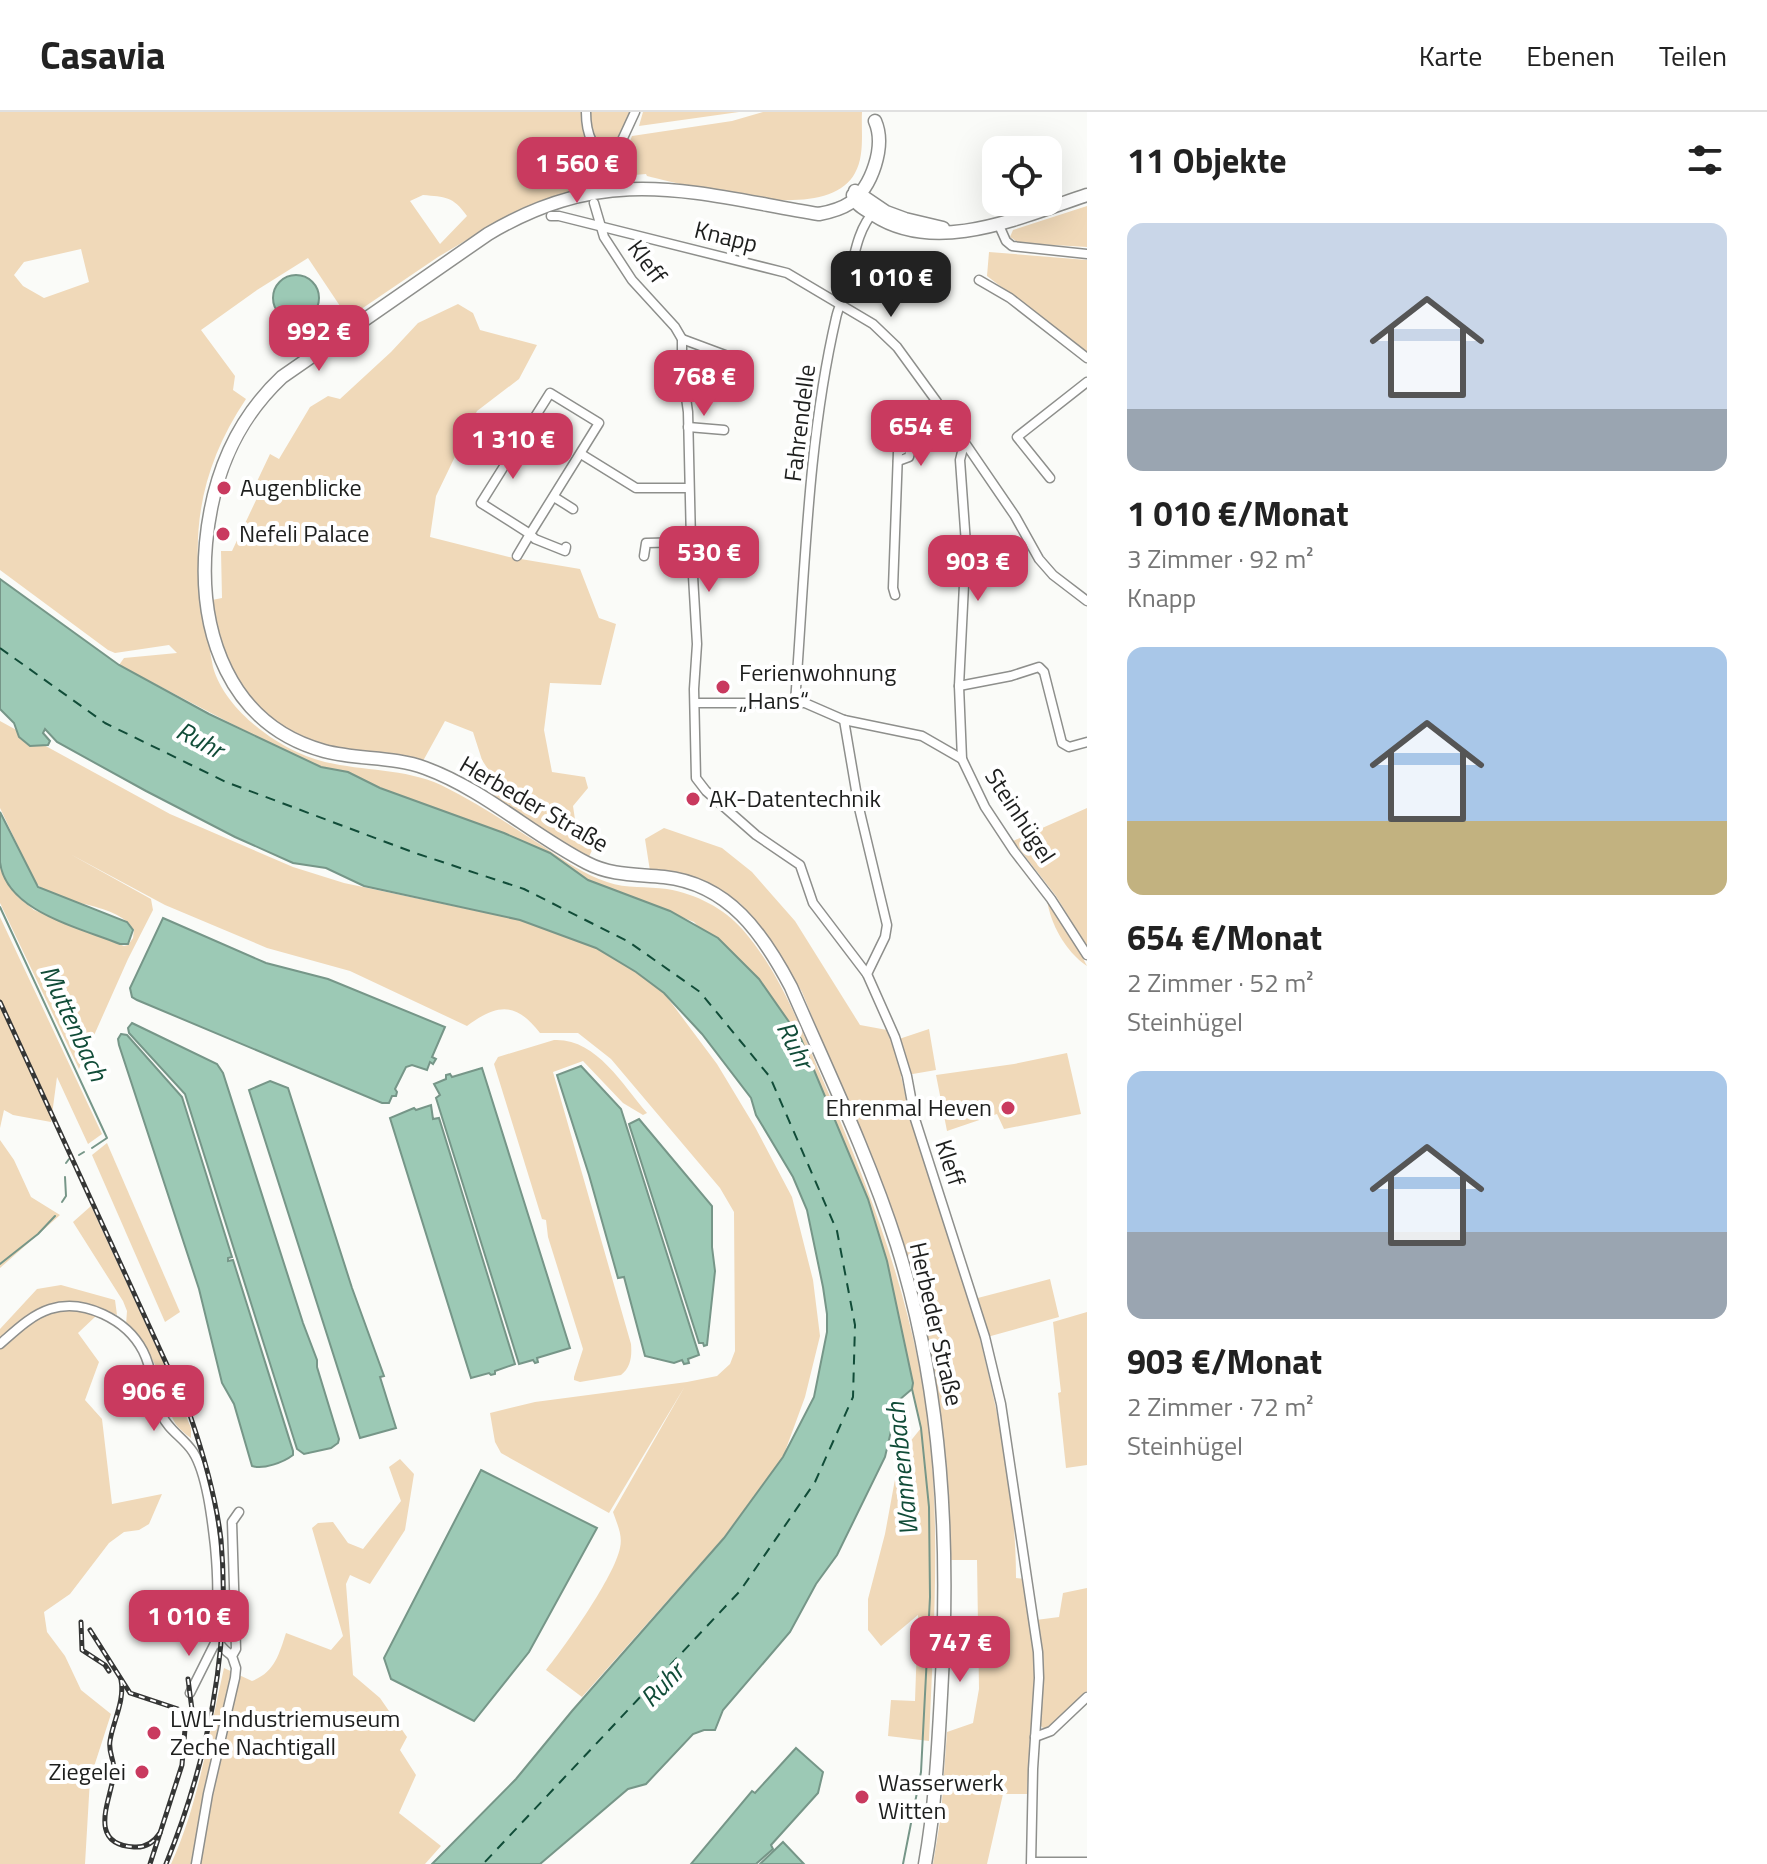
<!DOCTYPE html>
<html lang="de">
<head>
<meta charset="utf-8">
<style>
  :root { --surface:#fff; --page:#f2f2f2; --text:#222; --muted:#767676; --line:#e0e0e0; --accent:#c93a5f }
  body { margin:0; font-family:"Titillium Web",sans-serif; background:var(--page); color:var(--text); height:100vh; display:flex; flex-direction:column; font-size:30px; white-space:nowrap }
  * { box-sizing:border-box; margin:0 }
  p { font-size:26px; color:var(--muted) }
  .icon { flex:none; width:44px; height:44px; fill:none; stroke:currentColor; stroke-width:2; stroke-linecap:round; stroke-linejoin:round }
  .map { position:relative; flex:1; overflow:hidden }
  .sheet { display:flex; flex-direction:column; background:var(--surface); width:680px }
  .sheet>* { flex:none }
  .fabs { position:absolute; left:982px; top:24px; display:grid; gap:16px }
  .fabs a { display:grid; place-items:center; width:80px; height:80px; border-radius:16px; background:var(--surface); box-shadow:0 8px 32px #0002; font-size:40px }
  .price { position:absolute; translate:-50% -68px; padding:0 18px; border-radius:16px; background:var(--accent); color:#fff; font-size:26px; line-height:52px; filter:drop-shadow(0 2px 4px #0008) }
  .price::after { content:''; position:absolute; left:50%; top:48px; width:24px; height:18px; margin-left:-12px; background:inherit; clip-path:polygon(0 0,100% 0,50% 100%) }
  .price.selected { background:#222; color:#fff }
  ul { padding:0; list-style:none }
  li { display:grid; align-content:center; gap:16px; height:424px; padding:0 40px }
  li span { display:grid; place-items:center; height:248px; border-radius:16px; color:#555 }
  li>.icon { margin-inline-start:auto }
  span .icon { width:144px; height:144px; fill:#fffc; stroke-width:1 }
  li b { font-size:34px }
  h2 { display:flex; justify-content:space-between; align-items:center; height:96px; padding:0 40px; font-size:34px }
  header { display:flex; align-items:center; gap:48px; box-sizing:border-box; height:112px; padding:0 40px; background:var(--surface); border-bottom:2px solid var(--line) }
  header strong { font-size:38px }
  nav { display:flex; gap:44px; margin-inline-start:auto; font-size:28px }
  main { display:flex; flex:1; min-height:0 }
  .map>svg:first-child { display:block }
  .green { fill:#f0d9b9; fill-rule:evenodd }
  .water { fill:#9cc9b5; stroke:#769688; stroke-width:2 }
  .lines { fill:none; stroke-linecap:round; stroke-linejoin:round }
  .stream { stroke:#769688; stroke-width:2 }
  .ferry { stroke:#114c38; stroke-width:2; stroke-dasharray:10 8; stroke-linecap:butt }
  .minor-casing { stroke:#8e8f8c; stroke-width:11 }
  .secondary-casing { stroke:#8e8f8c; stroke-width:15 }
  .minor { stroke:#fff; stroke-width:8 }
  .secondary { stroke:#fff; stroke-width:12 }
  .rail-casing { stroke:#353635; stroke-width:5 }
  .rail { stroke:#fff; stroke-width:2; stroke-dasharray:6; stroke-linecap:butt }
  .poi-dot { fill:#c93a5f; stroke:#fff; stroke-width:3 }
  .labels { text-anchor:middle; stroke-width:8; stroke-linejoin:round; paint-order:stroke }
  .street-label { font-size:24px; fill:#1e1f1e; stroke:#fff }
  .poi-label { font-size:24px; fill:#1e1f1e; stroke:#fff; text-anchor:start }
  .water-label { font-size:26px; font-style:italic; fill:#114c38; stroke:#fff }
</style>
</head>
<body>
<header>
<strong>Casavia</strong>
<nav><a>Karte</a><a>Ebenen</a><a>Teilen</a></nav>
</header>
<main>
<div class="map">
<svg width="1087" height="1752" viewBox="0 0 1087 1752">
  <rect width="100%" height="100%" fill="#fafbf8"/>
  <g class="green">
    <path d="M0 0H630L600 69 512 101 438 145 348 206 308 146 257 178 201 218 235 264 233 278 246 287C200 356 189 422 204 503 208 520 209 538 213 555 223 592 264 625 297 640 342 662 395 652 441 673 478 691 511 714 546 736 565 749 585 763 607 770 627 777 647 774 667 777 696 782 724 796 743 818 783 864 804 925 828 980 878 1097 923 1220 932 1349 939 1442 933 1536 929 1629L888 1624 891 1588 915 1589 918 1503 881 1534 868 1518V1487L885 1422 896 1362 905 1336 921 1316 912 1277 913 1271 887 1149 868 1087 801 927 694 810 588 768 550 741 491 716 380 676 348 660 321 655 284 639 119 553 124 546 177 541 169 533 115 541 108 538 0 458ZM423 83C445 85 453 84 467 104L440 132 410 89ZM81 137 89 170 44 186 23 174 14 163 24 150Z"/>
    <polygon points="643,0 739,0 639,14"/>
    <path d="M763 0H862C861 19 865 43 855 61 827 114 694 75 647 64L646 62 634 63 624 60 622 48 632 24 732 9Z"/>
    <polygon points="1087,94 1087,135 1019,131 1010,125 1013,118"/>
    <polygon points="989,140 1087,148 1087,241 987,164"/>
    <path d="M458 192 473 201 480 218 537 233 519 267 477 299 436 384 430 425 509 445 580 457 599 506 616 512 601 573 550 571 544 618 552 660 585 665 588 676 573 694 577 721 593 736 588 747 487 683 495 668 482 648 473 620 445 609 423 649C393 643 361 643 331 636 286 624 245 591 226 548 218 529 215 508 212 488L222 486 221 439H232L258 384 252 380 270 342 279 347 310 295 328 284 340 287 391 240 418 211Z"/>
    <path d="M0 609 170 702 293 755 344 771 520 808 596 836 636 860 664 881 717 952 755 1015 792 1085 813 1168 820 1224 805 1285 783 1345 723 1426 582 1585 546 1558C566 1533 614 1465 620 1436 623 1423 617 1412 613 1400L685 1274 609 1401 501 1341 495 1330 490 1301 535 1290 687 1270 717 1264 730 1252 735 1239 734 1100 720 1076 611 947 578 921H540C516 890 498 891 467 914L350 859 267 836 165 793 70 742 151 787 153 798 128 847 79 957 0 791V755L17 784 34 798 124 834 128 833 133 826 134 818C115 787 53 796 34 768L0 696Z"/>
    <polygon points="1087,696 1087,835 1056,784 1013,729"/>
    <path d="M664 716 722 736 752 760 795 809 860 913 887 918 893 929 929 917 936 958 901 964 911 1008 970 1188 1050 1167 1059 1205 980 1227C999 1304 1016 1386 1016 1466L1025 1467 1036 1559 1027 1682H1003L987 1752H933L941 1703 947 1620 973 1611 979 1577 977 1448H950L941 1304 912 1162 874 1057 802 880 772 831 740 791 704 769 673 761 650 759 645 727Z"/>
    <path d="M1047 787 1071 823 1087 854C1066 840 1050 812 1047 787Z"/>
    <polygon points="0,805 102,1022 88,1032 57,965 51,1010 13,1003 4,998 0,1016"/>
    <path d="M554 928C596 926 622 972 647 1001L643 1003 623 991 583 949 553 960 631 1232C632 1244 631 1255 621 1263L580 1270 574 1268V1265L583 1237 548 1125 546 1108 542 1107 494 952 498 945Z"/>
    <polygon points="1067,941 1081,1002 1004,1017 997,1002 947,1019 936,963 1014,952"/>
    <polygon points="0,1028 14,1048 31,1085 60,1103 0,1156"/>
    <polygon points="107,1031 180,1200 165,1210 92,1043"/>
    <path d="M91 1094 170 1265 191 1316V1326C167 1309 173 1302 165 1278 158 1254 144 1230 126 1213L127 1199 123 1189 73 1110Z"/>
    <path d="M61 1173 115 1188 117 1203C59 1180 45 1190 0 1228V1217L37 1177Z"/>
    <path d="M72 1197 96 1204 78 1221 99 1250 85 1288 102 1307 112 1392 162 1382 149 1412 139 1418 124 1420 109 1431 70 1482 44 1500 47 1520 65 1544 81 1578 111 1602 90 1667 85 1752H0V1236C22 1217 42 1199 72 1197Z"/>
    <polygon points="1087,1200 1087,1353 1066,1356 1058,1281 1061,1280 1053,1210"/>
    <path d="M400 1347 414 1362 405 1418 370 1472 350 1463 346 1472 353 1563 380 1586 407 1625 400 1638 416 1663 399 1701 441 1734 425 1752H171C199 1691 209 1621 224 1556L252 1569C275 1560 279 1542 286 1521L331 1538 343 1524 312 1416 318 1411 333 1410 348 1431 363 1437 401 1389 389 1355Z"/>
    <polygon points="1087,1476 1087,1579 1050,1616 1045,1618 1040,1613 1042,1568 1036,1508 1059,1505 1063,1481"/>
  </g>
  <g class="water">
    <circle cx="296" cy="186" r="23"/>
    <polygon points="0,467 119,553 209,602 321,655 348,660 380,676 504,721 550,741 588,768 670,799 718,826 759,867 801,927 868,1087 887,1149 913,1271 912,1277 898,1289 885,1345 837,1443 816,1472 790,1520 723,1598 715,1618 704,1618 693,1622 646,1672 628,1677 540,1752 432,1752 516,1667 572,1599 724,1426 783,1345 814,1285 827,1220 827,1202 823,1175 807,1098 793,1065 756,1003 751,986 702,922 664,881 636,860 596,836 520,808 364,774 326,756 293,751 235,725 146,679 57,630 45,617 43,621 50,629 48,633 30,634 19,625 14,611 0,597"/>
    <path d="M0 700 38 775 127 810 133 818 128 832H120C81 816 6 800 0 750 0 734 0 716 0 700Z"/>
    <polygon points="163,806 266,851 328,867 445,915 432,945 436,947 433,952 430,950 427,958 412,953 406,955 395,977 397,980 396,984 392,984 389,991 382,991 137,888 132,885 130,876"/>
    <polygon points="132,911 217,952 223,961 303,1211 317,1248 317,1255 339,1327 338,1331 331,1336 304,1342 297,1337 185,982 129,921 128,916"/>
    <path d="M121 922 127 923 182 985 232 1145 228 1146V1149L233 1148 293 1339V1343C284 1350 263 1358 252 1354L234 1292 222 1271 199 1177 119 933 118 927Z"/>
    <polygon points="581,954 621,997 699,1243 688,1247 689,1251 684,1252 682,1248 674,1251 645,1244 624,1165 618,1166 589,1063 557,963"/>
    <polygon points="482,956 570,1236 537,1246 538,1250 535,1251 533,1248 519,1252 436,986 440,983 434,972 446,967 446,963 450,962 452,965"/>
    <polygon points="270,969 288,976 352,1176 384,1264 380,1265 396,1316 360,1326 249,978"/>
    <polygon points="431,993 433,1007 439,1006 515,1252 495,1259 495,1262 491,1263 489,1261 471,1266 390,1006 414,996 416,998"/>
    <polygon points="639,1007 712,1094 712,1135 715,1159 707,1233 704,1234 703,1231 699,1231 629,1012"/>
    <polygon points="481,1358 597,1416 529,1540 474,1609 391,1567 384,1546"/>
    <polygon points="796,1636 823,1660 818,1681 771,1733 773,1737 756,1752 691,1752 752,1679 755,1681"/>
    <polygon points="783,1730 804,1752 760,1752"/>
  </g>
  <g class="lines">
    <g class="stream">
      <polyline points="0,795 107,1026 92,1036"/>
      <polyline points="79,1043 84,1040"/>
      <polyline points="66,1051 69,1047"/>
      <polyline points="62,1090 66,1084 65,1065"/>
      <polyline points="0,1152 38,1122 55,1104"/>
      <polyline points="903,1752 921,1660 930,1485 929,1395 921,1316 912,1277"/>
    </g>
    <polyline class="ferry" points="0,536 105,611 226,670 415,741 524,777 629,830 700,880 770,965 837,1119 855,1213 853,1285 815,1370 740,1479 483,1752"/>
    <g class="minor-casing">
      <g id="minor">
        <path d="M586 0C586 24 593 36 611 52"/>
        <polyline points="608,78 611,52 635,0"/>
        <polyline points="594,91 604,125 632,168 675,215 682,227 682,257 688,300 691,430 697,532 694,577 696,666 706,679 756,723 800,753 813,791 867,862 895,925 907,964 915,1007 985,1225 1001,1292 1038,1540 1039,1566 1033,1657 1031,1752"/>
        <polyline points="551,104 559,104 787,161 873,212 897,235 937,290 1015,404 1039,447 1053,463 1087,489"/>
        <polyline points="998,111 1006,129 1012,134 1087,142"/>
        <polyline points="979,168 1010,186 1087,246"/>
        <polyline points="682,227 733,246"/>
        <polygon points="550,281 599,311 530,422 481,391"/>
        <polyline points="688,315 724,318"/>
        <polyline points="964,332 960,348 966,432 959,574 962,647 985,695 1014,739 1051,787 1087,843"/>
        <polyline points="581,342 636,376 689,376"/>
        <polyline points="898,349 909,345 912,331"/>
        <polyline points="1050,366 1017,325 1087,270"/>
        <polyline points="554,385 573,397"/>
        <polyline points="517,444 530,422 535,427 565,439 566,435"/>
        <polyline points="644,444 646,431 691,430"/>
        <polyline points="895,483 893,476 898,340 921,327 954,315"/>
        <polyline points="959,574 1011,564 1039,555 1044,560 1062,631 1069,635 1087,630"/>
        <path d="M795 590C805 463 807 331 836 206 838 196 843 187 846 177 854 150 855 120 875 98"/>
        <polyline points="695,591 805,591 844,608 922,624 962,647"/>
        <polyline points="844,608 859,696 887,813 885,825 867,862"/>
        <path d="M0 1232C15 1219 31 1203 50 1197 84 1186 127 1208 143 1239 153 1258 154 1282 162 1303 168 1318 184 1326 193 1340 207 1362 212 1408 215 1434 217 1455 218 1475 217 1495 217 1505 214 1516 217 1526 219 1534 226 1539 232 1544"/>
        <polyline points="190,1581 217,1527"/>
        <polyline points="1035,1625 1051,1619 1087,1585"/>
        <polyline points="1033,1750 1087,1750"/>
        <polyline points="196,1752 208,1682 235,1566 236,1556 232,1544 236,1537 232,1410 239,1400"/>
      </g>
    </g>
    <g class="secondary-casing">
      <g id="secondary">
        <path d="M875 9C886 34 872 75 850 91 841 97 830 100 819 102 692 81 609 50 488 122L282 265C234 310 212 366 206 431 198 520 229 613 324 639 357 648 393 644 425 656 485 678 532 723 587 751 612 764 637 762 664 765 729 772 763 822 791 875 828 960 869 1045 897 1133 943 1280 950 1430 941 1583 938 1640 935 1696 925 1752"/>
        <polyline points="855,79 886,100 905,107 943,116"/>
        <path d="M853 83C855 93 865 97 874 103 937 144 1023 104 1087 83"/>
      </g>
    </g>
    <use href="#minor" class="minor"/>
    <use href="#secondary" class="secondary"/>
    <g class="rail-casing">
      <g id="rail">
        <path d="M0 890 190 1303C204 1344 216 1385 221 1428 231 1537 207 1651 166 1752"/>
        <polyline points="81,1510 82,1538 105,1553 109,1559"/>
        <polyline points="90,1518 130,1581 178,1597 186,1605 182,1653 150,1752"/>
        <polyline points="188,1567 194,1613"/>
        <path d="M121 1568C125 1589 113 1609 110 1629 108 1641 115 1649 114 1660 112 1686 85 1732 134 1735 146 1736 154 1730 160 1721"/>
      </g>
    </g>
    <use href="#rail" class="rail"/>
  </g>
  <g class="poi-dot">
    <circle cx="224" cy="376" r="8"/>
    <circle cx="223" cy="422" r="8"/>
    <circle cx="723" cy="575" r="8"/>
    <circle cx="693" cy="687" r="8"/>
    <circle cx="1008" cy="996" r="8"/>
    <circle cx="154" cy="1621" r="8"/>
    <circle cx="142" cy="1660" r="8"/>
    <circle cx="862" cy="1685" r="8"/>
  </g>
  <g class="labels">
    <g class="street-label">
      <text transform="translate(726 125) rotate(14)" y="8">Knapp</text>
      <text transform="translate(647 150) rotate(53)" y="8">Kleff</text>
      <text transform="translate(800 311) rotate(-83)" y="8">Fahrendelle</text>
      <text transform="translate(534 692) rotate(30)" y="8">Herbeder Straße</text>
      <text transform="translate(1020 704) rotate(57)" y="8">Steinhügel</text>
      <text transform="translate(950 1051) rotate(72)" y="8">Kleff</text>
      <text transform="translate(936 1212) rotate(77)" y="8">Herbeder Straße</text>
    </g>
    <g class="poi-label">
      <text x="240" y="384">Augenblicke</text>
      <text x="239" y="430">Nefeli Palace</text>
      <text x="739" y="569">Ferienwohnung<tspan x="739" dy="28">„Hans“</tspan></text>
      <text x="709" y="695">AK-Datentechnik</text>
      <text x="992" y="1004" text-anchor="end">Ehrenmal Heven</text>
      <text x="170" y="1615">LWL-Industriemuseum<tspan x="170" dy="28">Zeche Nachtigall</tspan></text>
      <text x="126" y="1668" text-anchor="end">Ziegelei</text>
      <text x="878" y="1679">Wasserwerk<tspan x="878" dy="28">Witten</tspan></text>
    </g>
    <g class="water-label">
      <text transform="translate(200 628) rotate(28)" y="9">Ruhr</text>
      <text transform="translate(74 911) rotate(65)" y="9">Muttenbach</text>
      <text transform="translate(795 933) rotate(63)" y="9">Ruhr</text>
      <text transform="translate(902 1357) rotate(-96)" y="9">Wannenbach</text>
      <text transform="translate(662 1573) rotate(-46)" y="9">Ruhr</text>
    </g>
  </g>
</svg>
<div class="fabs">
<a><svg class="icon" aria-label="locate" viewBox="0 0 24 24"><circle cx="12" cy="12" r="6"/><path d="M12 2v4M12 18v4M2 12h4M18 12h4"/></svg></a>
</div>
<b class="price" style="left:577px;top:93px">1 560 €</b>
<b class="price selected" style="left:891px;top:207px">1 010 €</b>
<b class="price" style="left:319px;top:261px">992 €</b>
<b class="price" style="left:704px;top:306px">768 €</b>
<b class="price" style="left:921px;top:356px">654 €</b>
<b class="price" style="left:513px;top:369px">1 310 €</b>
<b class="price" style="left:709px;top:482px">530 €</b>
<b class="price" style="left:978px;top:491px">903 €</b>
<b class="price" style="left:154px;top:1321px">906 €</b>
<b class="price" style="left:189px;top:1546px">1 010 €</b>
<b class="price" style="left:960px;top:1572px">747 €</b>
</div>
<section class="sheet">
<h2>11 Objekte<svg class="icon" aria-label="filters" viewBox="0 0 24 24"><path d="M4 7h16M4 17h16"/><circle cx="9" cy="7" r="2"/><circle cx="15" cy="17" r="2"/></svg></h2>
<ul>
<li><span style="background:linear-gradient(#c9d6e8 75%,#9aa5b1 0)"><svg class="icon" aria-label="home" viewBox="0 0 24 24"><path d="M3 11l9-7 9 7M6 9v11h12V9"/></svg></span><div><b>1 010 €/Monat</b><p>3 Zimmer · 92 m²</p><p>Knapp</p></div></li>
<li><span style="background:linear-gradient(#a9c7e8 70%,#c2b280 0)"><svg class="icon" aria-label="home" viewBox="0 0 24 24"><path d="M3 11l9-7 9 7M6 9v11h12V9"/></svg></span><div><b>654 €/Monat</b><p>2 Zimmer · 52 m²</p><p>Steinhügel</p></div></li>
<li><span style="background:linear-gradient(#a9c7e8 65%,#9aa5b1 0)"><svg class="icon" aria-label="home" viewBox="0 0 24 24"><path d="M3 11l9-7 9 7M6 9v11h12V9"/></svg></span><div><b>903 €/Monat</b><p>2 Zimmer · 72 m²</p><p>Steinhügel</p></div></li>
</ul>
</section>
</main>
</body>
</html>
